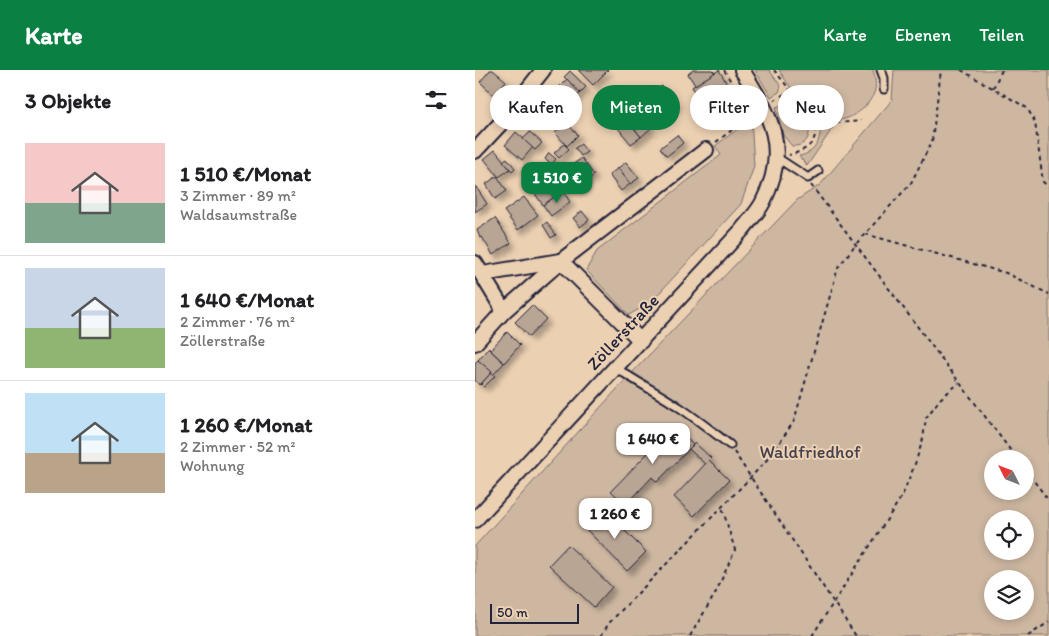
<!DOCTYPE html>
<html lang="de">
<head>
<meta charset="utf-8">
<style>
  :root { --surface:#fff; --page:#f6f6f6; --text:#202124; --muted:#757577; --line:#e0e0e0; --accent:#0b8043 }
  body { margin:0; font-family:Itim,sans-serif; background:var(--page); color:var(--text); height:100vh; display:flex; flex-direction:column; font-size:19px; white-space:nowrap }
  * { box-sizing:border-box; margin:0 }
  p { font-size:16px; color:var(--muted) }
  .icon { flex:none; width:28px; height:28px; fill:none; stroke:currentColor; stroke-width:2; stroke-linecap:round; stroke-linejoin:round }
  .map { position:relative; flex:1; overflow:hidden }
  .sheet { display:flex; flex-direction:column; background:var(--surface); width:475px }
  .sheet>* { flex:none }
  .top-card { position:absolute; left:15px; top:15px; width:475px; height:45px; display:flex; gap:10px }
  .needle { width:32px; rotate:312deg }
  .fabs { position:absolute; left:509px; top:380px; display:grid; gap:10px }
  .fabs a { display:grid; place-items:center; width:50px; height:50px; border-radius:50%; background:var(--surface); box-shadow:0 2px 8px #0003; font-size:25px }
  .scale { position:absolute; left:15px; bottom:12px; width:89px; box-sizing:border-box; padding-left:5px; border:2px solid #22223b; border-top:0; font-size:14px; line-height:18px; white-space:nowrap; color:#22223b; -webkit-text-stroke:4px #ebd0b2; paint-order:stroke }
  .price { position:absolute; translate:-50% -42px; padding:0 11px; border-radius:10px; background:#fff; color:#222; font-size:16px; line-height:32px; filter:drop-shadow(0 1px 2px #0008) }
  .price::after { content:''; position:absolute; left:50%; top:30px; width:15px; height:11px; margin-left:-8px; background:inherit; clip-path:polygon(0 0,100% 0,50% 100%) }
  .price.selected { background:var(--accent); color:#fff }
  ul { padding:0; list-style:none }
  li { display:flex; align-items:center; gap:15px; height:125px; padding:0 25px }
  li+li { border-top:1px solid var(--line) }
  li span { display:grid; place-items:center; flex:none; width:140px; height:100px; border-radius:0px; color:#555 }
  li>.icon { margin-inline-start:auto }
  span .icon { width:60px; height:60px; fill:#fffc; stroke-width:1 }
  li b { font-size:21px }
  h2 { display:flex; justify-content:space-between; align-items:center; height:60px; padding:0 25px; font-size:21px }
  .tag { padding:0 18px; border-radius:22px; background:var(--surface); box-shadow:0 2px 8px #0003; font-size:18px; line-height:45px }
  .tag.selected { background:var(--accent); color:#fff }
  header { display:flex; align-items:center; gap:30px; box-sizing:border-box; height:70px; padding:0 25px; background:var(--accent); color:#fff }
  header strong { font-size:24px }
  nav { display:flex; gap:28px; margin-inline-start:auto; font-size:18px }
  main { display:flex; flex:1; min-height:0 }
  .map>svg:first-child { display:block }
  .green { fill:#ceb7a1; stroke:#786c6e; fill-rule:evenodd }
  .building { fill:#b9a594; stroke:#22223b; filter:url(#shadow) }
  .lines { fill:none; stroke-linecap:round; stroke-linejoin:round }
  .service-casing { stroke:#22223b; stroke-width:11 }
  .minor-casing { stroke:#22223b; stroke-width:18 }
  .path { stroke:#22223b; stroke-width:2; stroke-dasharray:4 4; stroke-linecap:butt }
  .service { stroke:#ebd0b2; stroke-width:7 }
  .minor { stroke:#ebd0b2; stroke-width:14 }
  .labels { text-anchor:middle; stroke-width:4; stroke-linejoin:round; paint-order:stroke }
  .street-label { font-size:18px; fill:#22223b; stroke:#ebd0b2 }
  .park-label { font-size:18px; fill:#44404f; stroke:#ebd0b2 }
</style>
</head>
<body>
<header>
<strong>Karte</strong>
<nav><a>Karte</a><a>Ebenen</a><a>Teilen</a></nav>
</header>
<main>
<section class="sheet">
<h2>3 Objekte<svg class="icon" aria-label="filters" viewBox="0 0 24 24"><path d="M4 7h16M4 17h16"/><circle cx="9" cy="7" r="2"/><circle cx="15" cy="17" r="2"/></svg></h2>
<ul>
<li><span style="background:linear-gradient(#f6c9c9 60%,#7fa58c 0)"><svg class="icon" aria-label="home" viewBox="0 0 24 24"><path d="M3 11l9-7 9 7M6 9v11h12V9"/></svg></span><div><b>1 510 €/Monat</b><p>3 Zimmer · 89 m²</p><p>Waldsaumstraße</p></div></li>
<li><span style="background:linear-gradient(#c9d6e8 60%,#8fb573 0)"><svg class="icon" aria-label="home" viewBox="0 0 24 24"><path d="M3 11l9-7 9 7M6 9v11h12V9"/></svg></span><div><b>1 640 €/Monat</b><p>2 Zimmer · 76 m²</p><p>Zöllerstraße</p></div></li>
<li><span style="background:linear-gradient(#bfe0f5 60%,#b9a48a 0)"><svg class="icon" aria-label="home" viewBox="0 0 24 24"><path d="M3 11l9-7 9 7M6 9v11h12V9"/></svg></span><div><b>1 260 €/Monat</b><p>2 Zimmer · 52 m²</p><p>Wohnung</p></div></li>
</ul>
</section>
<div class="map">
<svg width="574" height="566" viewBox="0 0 574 566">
  <defs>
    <filter id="shadow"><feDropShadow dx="4.5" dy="4.5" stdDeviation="2.5" flood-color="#0004"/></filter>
  </defs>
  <rect width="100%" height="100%" fill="#ebd0b2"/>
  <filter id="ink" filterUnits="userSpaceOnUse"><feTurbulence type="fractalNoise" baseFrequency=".02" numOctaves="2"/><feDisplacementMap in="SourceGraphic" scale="10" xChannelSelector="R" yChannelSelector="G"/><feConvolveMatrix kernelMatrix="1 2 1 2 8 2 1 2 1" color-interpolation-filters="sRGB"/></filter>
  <g filter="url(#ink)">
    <g class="green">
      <polygon points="280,0 294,0 306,16 304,22 296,27"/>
      <path d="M304 0H398C400 7 402 16 399 23 391 42 368 56 348 48 334 42 312 14 304 0Z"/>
      <path d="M419 0H574V566H0V476L153 307 322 130 345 115 417 30ZM518 389H550V421H518ZM518 449H550V481H518ZM518 509H550V541H518Z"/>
      <path d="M313 33C334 35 346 77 317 76L308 65 301 37Z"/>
      <polygon points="276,49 279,96 266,134 176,232 154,245 111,200 122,181 246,85 240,76"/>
      <path d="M345 51 361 53 332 96 324 86C342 83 347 68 345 51Z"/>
    </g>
    <g class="building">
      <polygon points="15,0 18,0 31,11 19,25 5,12"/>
      <polygon points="103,0 133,0 118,15"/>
      <polygon points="218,0 237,0 240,3 220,15 213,4"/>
      <polygon points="244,0 251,12 224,28 217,17"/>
      <polygon points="95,1 111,17 105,23 89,7"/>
      <polygon points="92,9 105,23 90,38 77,24"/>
      <polygon points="187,16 202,34 192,42 177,24"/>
      <polygon points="244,17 257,34 238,48 225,32"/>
      <polygon points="177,24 192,42 183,50 167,32"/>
      <polygon points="163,40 176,58 166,67 152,49"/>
      <polygon points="152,49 166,67 156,74 142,57"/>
      <polygon points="91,52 103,65 92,76 80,63"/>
      <polygon points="41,62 58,77 47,90 30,75"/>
      <polygon points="55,62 67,73 60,80 48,69"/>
      <polygon points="202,65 208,73 192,86 185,78"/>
      <polygon points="89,74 94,79 84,88 79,83"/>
      <polygon points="106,74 112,82 106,86 100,78"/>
      <polygon points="20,80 35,99 24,107 9,89"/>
      <polygon points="74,83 81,89 76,95 70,89"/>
      <polygon points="32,88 40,98 37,101 28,91"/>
      <polygon points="107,88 119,105 110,112 97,95"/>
      <polygon points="151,92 164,108 155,114 143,98"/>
      <polygon points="97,95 110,112 102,118 89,101"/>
      <polygon points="143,98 155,114 146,121 134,105"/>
      <polygon points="22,106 32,121 20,129 11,114"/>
      <polygon points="80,110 88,121 68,135 60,124"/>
      <polygon points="0,115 12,134 0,142"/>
      <polygon points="88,121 95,132 76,146 68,135"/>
      <polygon points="49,127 63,145 43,160 29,141"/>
      <polygon points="107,141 114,150 105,157 98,148"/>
      <polygon points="20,148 36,173 18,185 7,167 5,168 2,160"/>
      <polygon points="72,152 81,165 76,168 68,155"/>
      <polygon points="57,235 71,249 54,267 40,252"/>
      <polygon points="32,262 45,275 29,293 15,280"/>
      <polygon points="14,277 15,280 29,293 18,305 3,290"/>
      <polygon points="3,290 17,302 5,315 0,311 0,293"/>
      <polygon points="16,303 20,306 9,317 6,314"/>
      <polygon points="199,356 218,375 182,412 177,407 151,435 136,421"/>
      <polygon points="220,373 236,388 230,394 214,379"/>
      <polygon points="234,390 254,410 219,446 199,427"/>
      <polygon points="127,438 171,482 152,501 109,457"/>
      <polygon points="93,475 137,517 119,537 74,495"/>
    </g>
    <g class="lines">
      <g class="service-casing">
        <g id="service">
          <polyline points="406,0 409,8 409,19"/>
          <polyline points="301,87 333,108 343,101"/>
          <path d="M140 297C161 312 184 323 204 337 222 349 238 362 255 375"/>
        </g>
      </g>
      <g class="minor-casing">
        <g id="minor">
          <polyline points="0,81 27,52 68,0"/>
          <polyline points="86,191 166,271"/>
          <polyline points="0,193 29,241"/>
          <polyline points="8,204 85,191"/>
          <polyline points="0,273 29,241 86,191 231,80"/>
          <path d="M0 450 267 160C274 151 283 142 288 132 315 78 296 47 267 0"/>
        </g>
      </g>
      <g class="path">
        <polyline points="249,0 276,45"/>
        <path d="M299 0 338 48C346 70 334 80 314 85"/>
        <polyline points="486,0 552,38 560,52 568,112 574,117"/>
        <polyline points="518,18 527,0"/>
        <polyline points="299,30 315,21"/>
        <polyline points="338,48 362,53 386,51"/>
        <polyline points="241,72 277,45"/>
        <polyline points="336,115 542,389"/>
        <polyline points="390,164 531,203 574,224"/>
        <polyline points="259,382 381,566"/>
        <polyline points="550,399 574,431"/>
        <polyline points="126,566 134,553 277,406 297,384 319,351 363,198 380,175 436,113 457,71 466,0"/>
        <polyline points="215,566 240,524 260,480 247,437"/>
        <polyline points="337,566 427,426 440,394 448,369 451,348 465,329 484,313"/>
        <polyline points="553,566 574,552"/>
      </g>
      <use href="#service" class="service"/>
      <use href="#minor" class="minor"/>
    </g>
  </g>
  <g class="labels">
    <g class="street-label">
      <text transform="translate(148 262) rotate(-47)" y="6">Zöllerstraße</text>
    </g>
    <g class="park-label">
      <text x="335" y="388">Waldfriedhof</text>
    </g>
  </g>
</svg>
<div class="fabs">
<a><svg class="needle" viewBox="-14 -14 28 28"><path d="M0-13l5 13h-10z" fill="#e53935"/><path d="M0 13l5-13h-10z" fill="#757577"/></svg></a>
<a><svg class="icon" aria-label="locate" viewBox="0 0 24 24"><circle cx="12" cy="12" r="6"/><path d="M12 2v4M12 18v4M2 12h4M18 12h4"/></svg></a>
<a><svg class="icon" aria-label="layers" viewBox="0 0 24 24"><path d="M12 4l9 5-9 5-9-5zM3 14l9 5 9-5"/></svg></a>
</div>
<div class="scale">50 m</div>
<b class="price selected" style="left:82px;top:134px">1 510 €</b>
<b class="price" style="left:178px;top:395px">1 640 €</b>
<b class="price" style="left:140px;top:470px">1 260 €</b>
<div class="top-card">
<a class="tag">Kaufen</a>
<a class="tag selected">Mieten</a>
<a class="tag">Filter</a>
<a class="tag">Neu</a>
</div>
</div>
</main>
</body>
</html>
